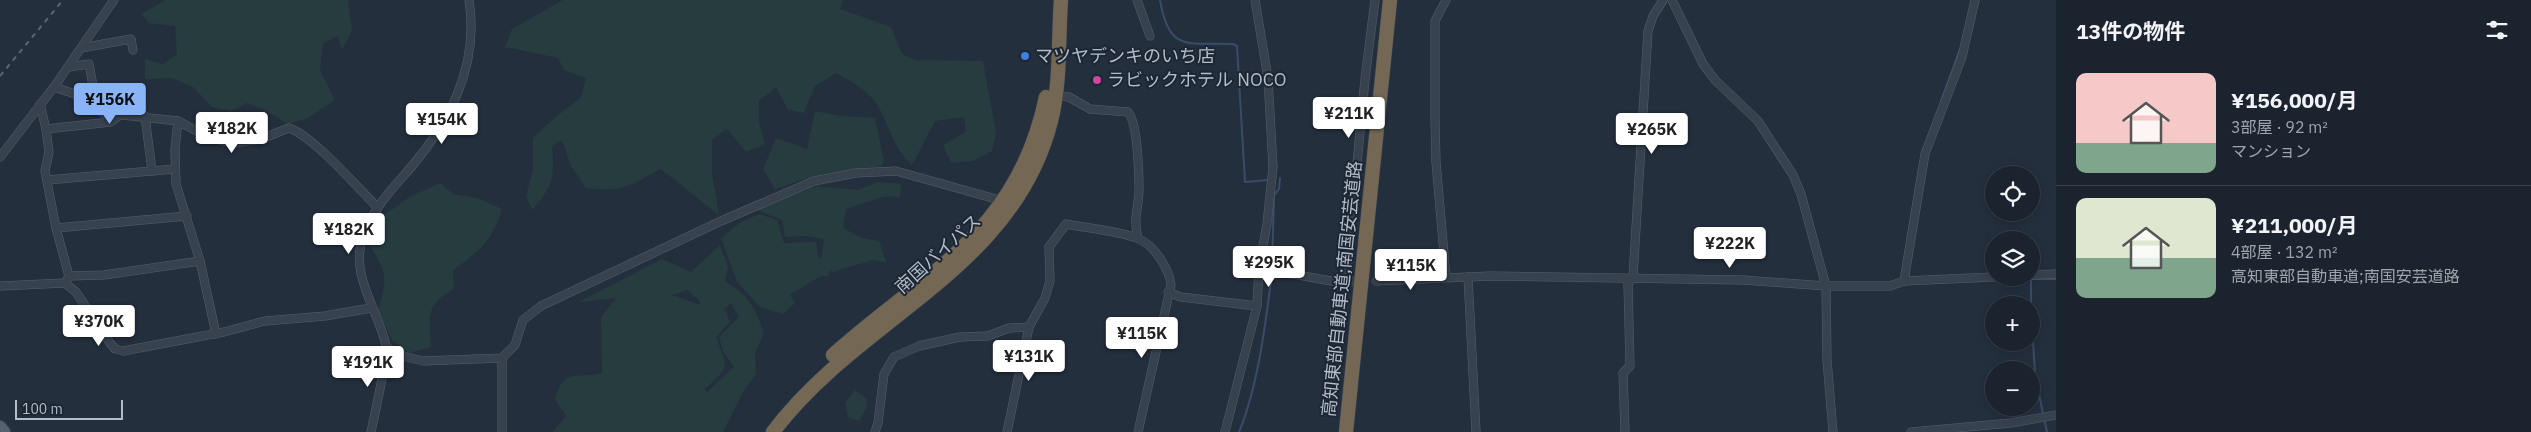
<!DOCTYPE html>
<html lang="ja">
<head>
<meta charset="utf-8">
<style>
  :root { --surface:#1b232e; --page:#282f3a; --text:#f1f3f6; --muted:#a0a4aa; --line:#39404a; --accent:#8ab4f8 }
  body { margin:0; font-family:"IBM Plex Sans","Noto Sans JP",sans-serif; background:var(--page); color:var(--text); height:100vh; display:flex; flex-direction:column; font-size:19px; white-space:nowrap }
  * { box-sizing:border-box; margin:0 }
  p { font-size:16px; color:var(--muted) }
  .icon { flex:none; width:28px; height:28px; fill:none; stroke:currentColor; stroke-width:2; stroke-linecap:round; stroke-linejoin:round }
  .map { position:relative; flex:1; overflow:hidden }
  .panel { display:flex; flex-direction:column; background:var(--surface); width:475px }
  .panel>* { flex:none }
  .controls { position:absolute; left:1985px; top:166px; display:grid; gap:10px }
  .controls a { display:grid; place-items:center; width:55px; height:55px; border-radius:50%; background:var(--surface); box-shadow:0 2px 12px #0003,0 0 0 1px var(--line); font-size:25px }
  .scale { position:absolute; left:15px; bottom:12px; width:108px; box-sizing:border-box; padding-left:5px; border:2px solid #b4bcc9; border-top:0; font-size:14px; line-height:18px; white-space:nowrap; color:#b4bcc9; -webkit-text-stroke:4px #1d2633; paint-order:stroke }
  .price { position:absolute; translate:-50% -42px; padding:0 11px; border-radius:5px; background:#fff; color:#222; font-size:16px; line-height:32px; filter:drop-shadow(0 1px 2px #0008) }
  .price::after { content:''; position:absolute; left:50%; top:30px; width:15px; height:11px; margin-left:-8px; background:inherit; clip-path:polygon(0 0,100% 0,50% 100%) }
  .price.on { background:var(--accent); color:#111 }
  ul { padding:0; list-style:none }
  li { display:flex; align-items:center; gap:15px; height:125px; padding:0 20px }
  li+li { border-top:1px solid var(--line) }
  li span { display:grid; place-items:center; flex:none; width:140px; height:100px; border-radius:10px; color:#555 }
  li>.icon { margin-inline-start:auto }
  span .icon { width:60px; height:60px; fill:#fffc; stroke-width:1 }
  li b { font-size:21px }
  h2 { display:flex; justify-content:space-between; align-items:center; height:60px; padding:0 20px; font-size:21px }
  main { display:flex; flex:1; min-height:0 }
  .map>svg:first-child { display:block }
  .green { fill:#263c3f; fill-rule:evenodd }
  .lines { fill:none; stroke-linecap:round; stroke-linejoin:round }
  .stream { stroke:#394c67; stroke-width:2 }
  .street-casing { stroke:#565f6c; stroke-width:9 }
  .primary-casing { stroke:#414a57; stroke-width:14 }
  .highway-casing { stroke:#434c59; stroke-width:15 }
  .street { stroke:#38414e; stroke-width:8 }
  .primary { stroke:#56606e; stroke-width:12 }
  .highway { stroke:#746855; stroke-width:14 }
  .rail { stroke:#5a6575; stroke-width:2; stroke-dasharray:5 5; stroke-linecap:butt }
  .shop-dot { fill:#3f7fe0; stroke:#1d2633; stroke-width:2 }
  .hotel-dot { fill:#d1479c; stroke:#1d2633; stroke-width:2 }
  .labels { text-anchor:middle; stroke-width:4; stroke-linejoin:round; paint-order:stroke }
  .poi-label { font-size:18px; fill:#b4bcc9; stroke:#1d2633; text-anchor:start }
  .street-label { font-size:18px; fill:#b4bcc9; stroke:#1d2633 }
</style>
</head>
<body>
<main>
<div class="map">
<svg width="2056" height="432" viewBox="0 0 2056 432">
  <rect width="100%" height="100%" fill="#242f3e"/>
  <g class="green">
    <polygon points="166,0 348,0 352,31 342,50 338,36 323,43 320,70 335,100 308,118 288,124 265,110 247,103 231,111 212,107 193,87 172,78 145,79 145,59 163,64 177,54 175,26 149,23 141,14"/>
    <path d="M563 0H843L840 9 891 27 902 54 915 60 983 61 996 133 992 151 973 161 951 163 943 145 966 132 964 117 935 121 912 165C893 148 889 125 877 104 868 91 849 80 836 73L815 86 804 113 788 110 776 87 759 101V123L765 144 746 152 727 129 712 140V173L719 215C698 200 681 183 660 169 631 186 620 193 586 188L571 166 562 140 552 146C555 177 553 186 532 210L526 196 533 170V138L553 119 581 97 586 78 564 70 558 58 505 47 512 29Z"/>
    <polygon points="815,111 841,116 875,118 884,161 882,166 814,176 775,189 763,169 776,138 807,149"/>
    <path d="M877 182 901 184 900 197C881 194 864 204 846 209L843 228 862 238 879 241 886 262 873 260 832 272 830 270 828 276 819 277 790 295 795 303 783 314 760 307 737 282 721 238 741 222 759 214 777 220 784 243 816 242 818 256 821 259 824 239 804 236 785 237 782 220 758 210 773 202 817 186 858 190Z"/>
    <path d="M440 183 453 194 478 198 502 209C491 244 481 248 453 271L454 289C424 305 430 317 431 347L409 353 392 340 378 310C388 277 387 273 369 244L384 215 410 197Z"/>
    <path d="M720 245 728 267 725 281C749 296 754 305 764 333L755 353 756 374 743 392 723 432H553L566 416 555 399C564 366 576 380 602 373L601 317 616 298 579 302 662 259 691 272ZM687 290 699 300 700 305 672 295ZM731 303 739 317 719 337 723 351 734 367 706 393 705 389C731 365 728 369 716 337L730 322 726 312 723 310Z"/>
    <polygon points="855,390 867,399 866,409 859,421 848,417 845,403"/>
  </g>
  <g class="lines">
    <g class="stream">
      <path d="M1160 0C1169 53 1187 42 1233 44L1237 46 1245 182 1268 180"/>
      <polyline points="1941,101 1960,49"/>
      <polyline points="1923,150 1939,107"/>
      <polyline points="1272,267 1274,195 1279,189 1280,178"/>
      <polyline points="1902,273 1919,169"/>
      <polyline points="2005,279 2056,279"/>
      <polyline points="2031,280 2031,305"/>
      <polyline points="2031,307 2035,374 2043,414"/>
      <polyline points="2044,418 2047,432"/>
      <path d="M1239 432C1258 387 1266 321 1272 272"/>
    </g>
    <g class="street-casing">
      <g id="street">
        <polyline points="1137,0 1150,36"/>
        <polyline points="1672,0 1703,64 1715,80 1758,121 1793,175 1801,194 1826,286 1827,360 1833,432"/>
        <polyline points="81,48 131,39 133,50"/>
        <polyline points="69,67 89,64 97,108"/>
        <path d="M54 87 75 94 103 113 178 121 208 137 227 142 235 143 261 139 289 128C313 136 357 187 377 207"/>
        <path d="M1053 95 1069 97 1090 109 1128 112C1138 123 1139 176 1139 192 1138 209 1133 221 1138 238"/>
        <polyline points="40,104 46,129 49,152 45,171 56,228 69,276 65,283"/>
        <polyline points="145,116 152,171"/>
        <polyline points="178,121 175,149 176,184 200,261 216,334"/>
        <polyline points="46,129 111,122 120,115"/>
        <polyline points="0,157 54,87 114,0"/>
        <polyline points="47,180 175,169"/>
        <polyline points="56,228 187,216"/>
        <polyline points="1259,268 1331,281 1354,281"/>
        <polyline points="2031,275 2056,274"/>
        <polyline points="69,276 104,275 200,261"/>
        <polyline points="1446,277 1436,162 1435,119 1435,21 1446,0"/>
        <polyline points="1468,277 1476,432"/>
        <polyline points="1346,280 1365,79 1375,0"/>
        <polyline points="1376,281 1490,276 1743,280 1826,286 1890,286 1904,281 1994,277"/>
        <polyline points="1904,281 1925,154 1962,57 1975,0"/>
        <polyline points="0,286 65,283 76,292 110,343 115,349 123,351 224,332 265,321 325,316 371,308"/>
        <polyline points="1168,292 1181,297 1257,306"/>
        <polyline points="387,348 403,356 423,361 502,358 515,345 523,320 541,306 721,221 814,181 856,173 896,171 1003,201"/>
        <polyline points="502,358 502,432"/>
        <path d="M371 432C374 417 388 357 386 346 379 311 349 275 363 237 372 209 393 188 412 166 452 119 479 63 469 0"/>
        <polyline points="875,432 878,423 884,374 894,357 919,346 960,337 988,336 1009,328 1029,327"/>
        <path d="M1007 432 1029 327 1045 298 1050 281 1049 247 1066 224C1086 228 1121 231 1139 239 1155 246 1169 269 1171 285L1138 432"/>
        <polyline points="1225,432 1257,306 1259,268 1267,224 1273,167 1268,78 1255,0"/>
        <polyline points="1625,432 1623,373 1630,366 1628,284 1633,277 1648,31 1653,16 1663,0"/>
        <polyline points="1911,432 2011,423 2056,415"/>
      </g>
    </g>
    <g class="primary-casing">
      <polyline id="primary" points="0,427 4,432"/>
    </g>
    <g class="highway-casing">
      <g id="highway">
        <path d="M833 355C927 271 1018 233 1046 97"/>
        <path d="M773 432C859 317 1013 271 1051 121 1061 81 1058 40 1061 0"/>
        <polyline points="1346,432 1390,0"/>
      </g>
    </g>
    <use href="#street" class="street"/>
    <use href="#primary" class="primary"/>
    <use href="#highway" class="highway"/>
    <polyline class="rail" points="0,76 63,0"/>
  </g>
  <circle class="shop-dot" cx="1025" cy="56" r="5"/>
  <circle class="hotel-dot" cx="1097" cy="80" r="5"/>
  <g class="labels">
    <g class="poi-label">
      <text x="1035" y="62">マツヤデンキのいち店</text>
      <text x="1107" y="86">ラビックホテル NOCO</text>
    </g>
    <g class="street-label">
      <text transform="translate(938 254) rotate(-42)" y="6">南国バイパス</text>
      <text transform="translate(1342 289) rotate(-84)" y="6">高知東部自動車道;南国安芸道路</text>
    </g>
  </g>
</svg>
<div class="controls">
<a><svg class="icon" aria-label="locate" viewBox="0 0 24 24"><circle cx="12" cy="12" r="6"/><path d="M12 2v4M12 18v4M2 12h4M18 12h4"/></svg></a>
<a><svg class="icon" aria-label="layers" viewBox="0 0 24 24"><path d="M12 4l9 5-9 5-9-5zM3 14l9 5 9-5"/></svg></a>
<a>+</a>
<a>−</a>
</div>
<div class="scale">100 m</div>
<b class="price on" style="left:110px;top:125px">¥156K</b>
<b class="price" style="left:1349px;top:139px">¥211K</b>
<b class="price" style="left:442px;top:145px">¥154K</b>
<b class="price" style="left:232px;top:154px">¥182K</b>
<b class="price" style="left:1652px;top:155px">¥265K</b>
<b class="price" style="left:349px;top:255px">¥182K</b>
<b class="price" style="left:1730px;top:269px">¥222K</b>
<b class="price" style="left:1269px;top:288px">¥295K</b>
<b class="price" style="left:1411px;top:291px">¥115K</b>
<b class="price" style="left:99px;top:347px">¥370K</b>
<b class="price" style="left:1142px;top:359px">¥115K</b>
<b class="price" style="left:1029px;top:382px">¥131K</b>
<b class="price" style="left:368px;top:388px">¥191K</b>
</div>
<section class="panel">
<h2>13件の物件<svg class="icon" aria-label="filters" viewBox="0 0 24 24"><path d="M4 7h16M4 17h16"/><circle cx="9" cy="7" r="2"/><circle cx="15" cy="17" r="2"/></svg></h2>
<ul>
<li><span style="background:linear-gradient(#f6c9c9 70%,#7fa58c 0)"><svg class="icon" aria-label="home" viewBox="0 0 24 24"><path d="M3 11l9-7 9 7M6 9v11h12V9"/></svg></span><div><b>¥156,000/月</b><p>3部屋 · 92 m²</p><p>マンション</p></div></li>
<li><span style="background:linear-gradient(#dfe7d0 60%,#7fa58c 0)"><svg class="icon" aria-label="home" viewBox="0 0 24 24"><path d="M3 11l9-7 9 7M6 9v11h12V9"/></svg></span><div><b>¥211,000/月</b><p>4部屋 · 132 m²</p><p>高知東部自動車道;南国安芸道路</p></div></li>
</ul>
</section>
</main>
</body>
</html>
